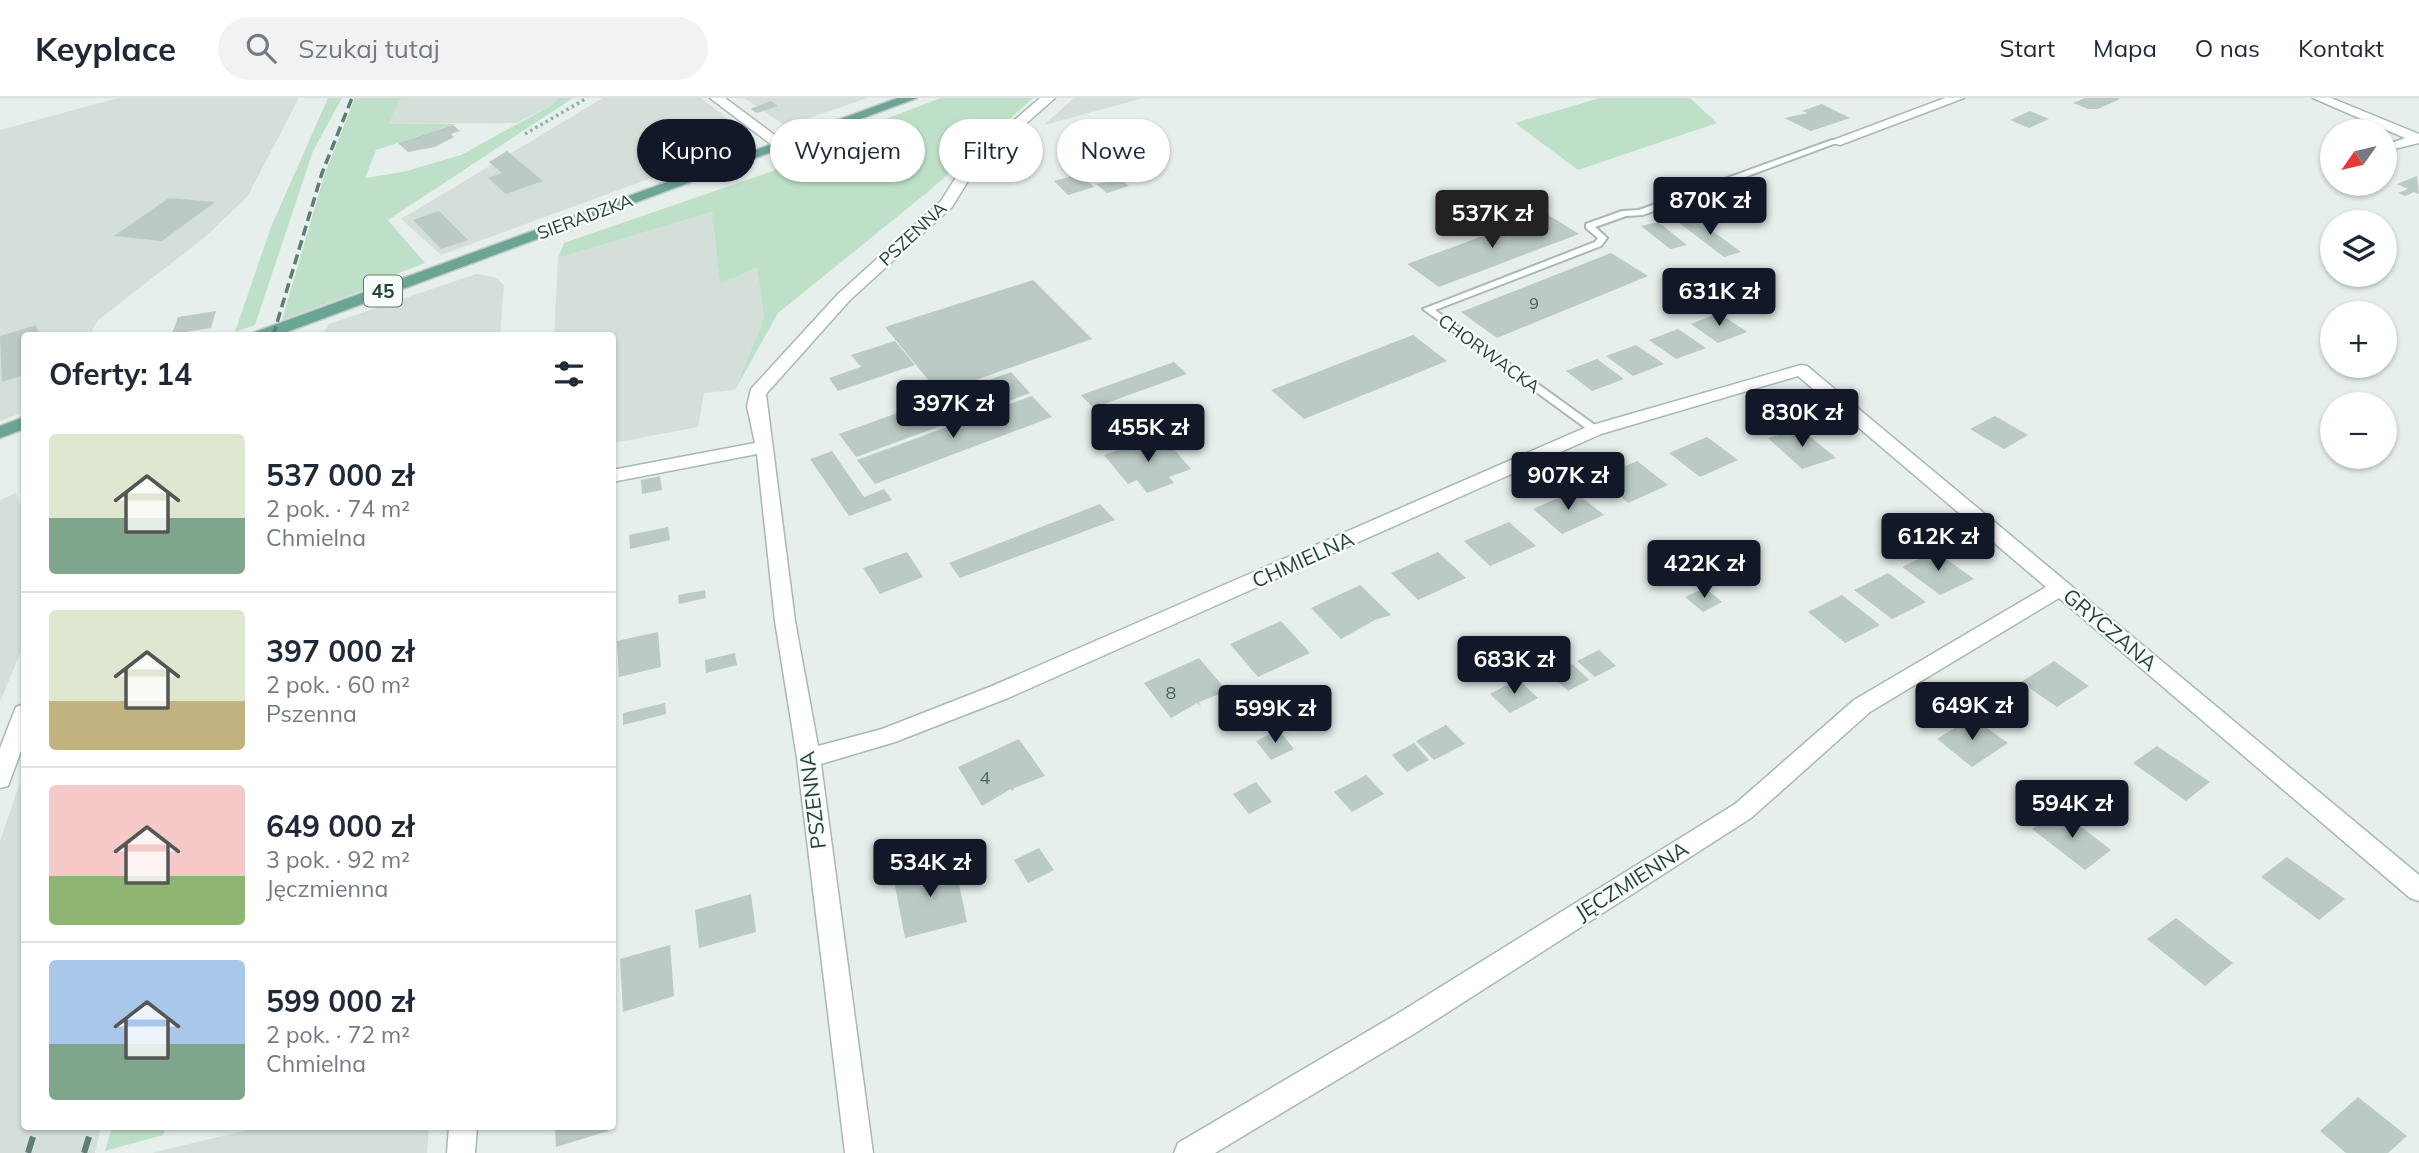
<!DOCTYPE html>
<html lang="pl">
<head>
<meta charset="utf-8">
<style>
  :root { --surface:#fff; --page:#f2f2f3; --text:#1f2937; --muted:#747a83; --line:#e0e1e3; --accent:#111827 }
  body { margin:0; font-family:Mulish,sans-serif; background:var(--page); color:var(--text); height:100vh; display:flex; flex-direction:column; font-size:26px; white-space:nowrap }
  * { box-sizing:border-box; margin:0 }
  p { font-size:23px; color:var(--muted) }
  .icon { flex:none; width:38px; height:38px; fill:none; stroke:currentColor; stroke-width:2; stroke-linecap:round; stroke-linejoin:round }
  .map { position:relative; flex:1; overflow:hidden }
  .panel { position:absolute; left:21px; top:234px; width:595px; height:798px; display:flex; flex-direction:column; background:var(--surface); border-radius:7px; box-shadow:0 2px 5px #0004 }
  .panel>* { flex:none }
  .hud { position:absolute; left:637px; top:21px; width:665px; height:63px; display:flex; gap:14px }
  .needle { width:46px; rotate:236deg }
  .controls { position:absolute; left:2320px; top:21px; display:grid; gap:14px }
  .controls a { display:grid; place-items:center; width:77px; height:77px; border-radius:50%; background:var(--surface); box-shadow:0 2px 5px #0004; font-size:35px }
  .price { position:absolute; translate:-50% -60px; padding:0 16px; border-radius:7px; background:var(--accent); color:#fff; font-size:23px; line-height:46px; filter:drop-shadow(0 2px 4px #0008) }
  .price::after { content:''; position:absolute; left:50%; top:42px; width:21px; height:16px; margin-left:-10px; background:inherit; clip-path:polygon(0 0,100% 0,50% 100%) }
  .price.active { background:#222; color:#fff }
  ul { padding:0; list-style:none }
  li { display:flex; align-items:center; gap:21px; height:175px; padding:0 28px }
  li+li { border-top:2px solid var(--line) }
  li span { display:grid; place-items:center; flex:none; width:196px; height:140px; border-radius:7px; color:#555 }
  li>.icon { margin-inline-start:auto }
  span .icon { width:84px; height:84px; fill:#fffc; stroke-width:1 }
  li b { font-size:30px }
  h2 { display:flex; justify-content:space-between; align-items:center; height:84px; padding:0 28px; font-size:30px }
  .chip { padding:0 24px; border-radius:32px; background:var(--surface); box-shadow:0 2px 5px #0004; font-size:24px; line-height:63px }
  .chip.active { background:var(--accent); color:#fff }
  header { display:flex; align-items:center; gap:42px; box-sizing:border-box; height:98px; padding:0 35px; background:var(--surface); border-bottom:2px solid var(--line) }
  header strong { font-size:33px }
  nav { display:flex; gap:38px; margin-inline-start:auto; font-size:24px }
  .search { width:490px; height:63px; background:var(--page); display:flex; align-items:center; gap:18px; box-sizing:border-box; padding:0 24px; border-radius:38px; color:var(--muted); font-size:26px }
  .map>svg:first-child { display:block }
  .built { fill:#d4dfda }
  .green { fill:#bfe0c8 }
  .building { fill:#bbcac4 }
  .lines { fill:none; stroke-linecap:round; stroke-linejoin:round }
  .service-casing { stroke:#a8b8b2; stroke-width:4 }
  .minor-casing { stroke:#a8b8b2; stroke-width:3 }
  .primary-casing { stroke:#c2cac8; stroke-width:3 }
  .path { stroke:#86b3a5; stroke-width:3.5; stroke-dasharray:2.5 3.5; stroke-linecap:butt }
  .service { fill:#fff; fill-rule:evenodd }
  .minor { fill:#fff; fill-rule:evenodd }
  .primary { fill:#6aa596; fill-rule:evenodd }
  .rail-far1 { stroke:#5f7d75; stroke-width:3.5; stroke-dasharray:10 5; stroke-linecap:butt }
  .rail { stroke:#5f7d75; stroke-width:6; stroke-dasharray:17 9; stroke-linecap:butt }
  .labels { text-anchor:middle; stroke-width:5; stroke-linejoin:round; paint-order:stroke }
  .far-number-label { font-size:16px; fill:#4a645c }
  .far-street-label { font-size:18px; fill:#24423a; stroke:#f7fbf9 }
  .number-label { font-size:18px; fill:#4a645c }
  .shield { fill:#f7fbf9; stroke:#637a73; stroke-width:2 }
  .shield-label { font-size:19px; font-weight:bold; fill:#24423a }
  .street-label { font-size:21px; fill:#24423a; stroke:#f7fbf9 }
</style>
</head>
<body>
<header>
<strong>Keyplace</strong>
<div class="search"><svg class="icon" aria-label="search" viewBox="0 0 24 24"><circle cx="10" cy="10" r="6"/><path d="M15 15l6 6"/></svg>Szukaj tutaj</div>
<nav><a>Start</a><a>Mapa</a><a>O nas</a><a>Kontakt</a></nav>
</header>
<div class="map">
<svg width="2419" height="1055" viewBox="0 0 2419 1055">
  <rect width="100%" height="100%" fill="#e6efeb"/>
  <g class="built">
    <polygon points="118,0 299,0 247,99 205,139 97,223 89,238 24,238 24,314 0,323 0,32"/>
    <polygon points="401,0 558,0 552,7 517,25 387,26"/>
    <polygon points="603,0 701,0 755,42 441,157 401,121"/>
    <polygon points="744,0 867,0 786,28"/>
    <polygon points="1074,0 1144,0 1044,27"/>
    <polygon points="712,114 720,186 757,168 764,220 735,292 704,295 698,329 613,345 612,238 554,238 558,160"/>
    <polygon points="476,176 495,179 504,187 500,238 321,238 329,226"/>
    <polygon points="16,395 24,416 24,546 0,604 0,402"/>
    <polygon points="24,673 24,1029 101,1029 95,1055 0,1055 0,743"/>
    <polygon points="259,1029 429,1029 427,1055 152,1055"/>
  </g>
  <g class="green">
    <polygon points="328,0 342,0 313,53 255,227 235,234 271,129"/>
    <polygon points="355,0 401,0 388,26 456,26 376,52 365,80 403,74 461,57 552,7 558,0 573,0 388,122 425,165 376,184 378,187 282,222 325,75"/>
    <polygon points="941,0 1033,0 929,93 778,215 735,292 764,220 757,169 720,186 712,114 558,160 564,145 773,73 840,38"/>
    <polygon points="1600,0 1690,0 1717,25 1578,72 1515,25"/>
    <polygon points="112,1029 166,1029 163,1037 105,1053"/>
  </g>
  <g class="building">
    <polygon points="2085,0 2117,0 2120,1 2098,11 2088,11 2073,5"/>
    <polygon points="771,3 778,8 757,15 750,11"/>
    <polygon points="1822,6 1850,20 1811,33 1784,20 1808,15 1802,13"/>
    <polygon points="2030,13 2049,21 2029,30 2010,22"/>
    <polygon points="453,27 460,33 451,36 454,39 435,49 408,54 398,45"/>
    <polygon points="507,53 543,83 506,96 488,80 502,75 489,64"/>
    <polygon points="1079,76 1094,89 1068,97 1054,83"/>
    <polygon points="2417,78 2419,96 2414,94 2405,98 2398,95 2408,91 2397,86"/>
    <polygon points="1121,82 1129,88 1107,95 1096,86"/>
    <polygon points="169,100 215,104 162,143 114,138"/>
    <polygon points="439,113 468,142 441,151 413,122"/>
    <polygon points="1545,115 1579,136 1439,189 1407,166"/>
    <polygon points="1695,120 1741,154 1724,159 1678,124"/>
    <polygon points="1658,124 1687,147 1670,151 1641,128"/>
    <polygon points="1611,155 1648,178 1497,240 1461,214"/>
    <polygon points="1033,182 1092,241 939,295 885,229"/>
    <polygon points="216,213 211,230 172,236 178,219"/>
    <polygon points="1719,215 1747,234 1718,245 1691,226"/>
    <polygon points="36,227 40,238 24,238 24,277 2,284 0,238"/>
    <polygon points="1678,231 1706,250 1676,261 1649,242"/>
    <polygon points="1413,237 1447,263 1304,321 1271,292"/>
    <polygon points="895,243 915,267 838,293 829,280 861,269 851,257"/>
    <polygon points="1636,247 1664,266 1633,278 1606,258"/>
    <polygon points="1597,261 1624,281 1592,293 1566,273"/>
    <polygon points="1174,264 1187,276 1093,310 1081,297"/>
    <polygon points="1011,274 1030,295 856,359 839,336"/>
    <polygon points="1032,298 1052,319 875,386 857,362"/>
    <polygon points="1995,318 2028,337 2004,351 1970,331"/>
    <polygon points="1801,331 1836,360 1802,371 1768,340"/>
    <polygon points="1154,339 1165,352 1172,349 1191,371 1169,379 1174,385 1147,395 1137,382 1128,386 1104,357"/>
    <polygon points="1707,339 1738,362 1700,379 1669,355"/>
    <polygon points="832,353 864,399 884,391 892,402 849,418 810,361"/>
    <polygon points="1637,363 1668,387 1628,405 1598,380"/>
    <polygon points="660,378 662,392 642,396 641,382"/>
    <polygon points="1574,393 1604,417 1562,436 1533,411"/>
    <polygon points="1100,406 1115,422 960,480 949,465"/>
    <polygon points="1509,424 1536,448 1490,468 1464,443"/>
    <polygon points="668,429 670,442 630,451 629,437"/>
    <polygon points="1935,453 1974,481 1940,497 1902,469"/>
    <polygon points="907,454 923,479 880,496 863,470"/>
    <polygon points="1438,454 1466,480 1418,502 1391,475"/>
    <polygon points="1888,475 1926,504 1892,521 1854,492"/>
    <polygon points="1360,487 1391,517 1375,522 1341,541 1311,510"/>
    <polygon points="1705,490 1722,504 1703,514 1685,499"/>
    <polygon points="705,492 706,500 679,506 678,497"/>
    <polygon points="1842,497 1880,527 1845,545 1808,514"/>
    <polygon points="1281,523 1310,555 1258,579 1230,546"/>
    <polygon points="658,534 661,569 619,579 617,543"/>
    <polygon points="1599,552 1616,568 1595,579 1577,563"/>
    <polygon points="735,555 737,567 706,575 705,562"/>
    <polygon points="1199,560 1227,593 1199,604 1201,609 1197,605 1171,620 1144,585"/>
    <polygon points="2054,563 2089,588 2057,609 2021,584"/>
    <polygon points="1572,566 1589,582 1568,593 1550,576"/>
    <polygon points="1518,581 1538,600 1510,615 1490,596"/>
    <polygon points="665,605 666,616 623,627 623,615"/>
    <polygon points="1972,619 2008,645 1972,669 1937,641"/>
    <polygon points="1446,627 1465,646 1434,662 1416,643"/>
    <polygon points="1279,632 1294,651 1271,662 1256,643"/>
    <polygon points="1019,641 1045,678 1014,690 1013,693 1011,691 982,708 958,669"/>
    <polygon points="1414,645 1429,662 1407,674 1392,657"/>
    <polygon points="2157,648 2210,684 2186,703 2133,665"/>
    <polygon points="1366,677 1384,696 1352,714 1334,694"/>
    <polygon points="1256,684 1272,704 1249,716 1233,696"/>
    <polygon points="2059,712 2111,752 2085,772 2032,731"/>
    <polygon points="1039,750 1054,772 1028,785 1014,762"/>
    <polygon points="2287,759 2345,801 2319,822 2261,779"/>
    <polygon points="954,762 967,824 905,840 893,777"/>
    <polygon points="751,796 756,834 699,850 695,812"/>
    <polygon points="2176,820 2233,865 2205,888 2147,841"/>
    <polygon points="670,847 674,898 623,914 620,861"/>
    <polygon points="2358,999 2407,1038 2388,1055 2346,1055 2320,1033"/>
    <polygon points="555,1029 608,1029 608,1033 556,1049"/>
  </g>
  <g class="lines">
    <g class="service-casing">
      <polygon id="service" points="1832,42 1839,44 1643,117 1626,118 1595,129 1607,140 1601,148 1435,212 1599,330 1600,332 1599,334 1591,334 1423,211 1595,144 1598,140 1586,130 1586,126 1622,113 1639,112"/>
    </g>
    <g class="minor-casing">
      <g id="minor">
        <polygon points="710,0 725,0 788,47 776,50"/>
        <polygon points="1040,0 1055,0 976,70 952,109 850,202 766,296 795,523 818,648 882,631 992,588 1589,328 1801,267 1807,268 2419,777 2419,803 2410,800 2059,500 1870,614 1751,720 1417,934 1215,1055 1174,1055 1178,1045 1397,916 1735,706 1854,602 2046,489 1798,278 1601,336 1008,600 895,644 821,666 873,1055 845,1055 797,660 775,523 757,356 612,384 612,372 755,345 747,308 751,291 838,196 941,103 965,65"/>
        <polygon points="1945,0 1964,0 1840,47 1828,44"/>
        <polygon points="2313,0 2331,0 2419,36 2419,45 2386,53 2386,47 2405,40"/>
        <polygon points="24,606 24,645 8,688 0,690 0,650 16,609"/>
        <polygon points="449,1029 477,1029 475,1055 447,1055"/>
      </g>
    </g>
    <g class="primary-casing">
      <g id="primary">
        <polygon points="898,0 917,0 276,238 253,238 255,234"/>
        <polygon points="24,319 24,331 0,340 0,328"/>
      </g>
    </g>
    <polyline class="path" points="525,36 587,0"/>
    <use href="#service" class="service"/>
    <use href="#minor" class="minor"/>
    <use href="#primary" class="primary"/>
    <polyline class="rail-far1" points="273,238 322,75 352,0"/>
    <g class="rail">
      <polyline points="28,1055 36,1029"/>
      <polyline points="84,1055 92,1029"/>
    </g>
  </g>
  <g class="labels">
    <g class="far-number-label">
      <text x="1534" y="211">9</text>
    </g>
    <g class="far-street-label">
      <text transform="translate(585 119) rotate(-20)" y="6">SIERADZKA</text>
      <text transform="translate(913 136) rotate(-43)" y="6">PSZENNA</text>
      <text transform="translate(1489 256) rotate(36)" y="6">CHORWACKA</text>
    </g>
    <g class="number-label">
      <text x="1171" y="601">8</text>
      <text x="985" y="686">4</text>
    </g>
    <rect class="shield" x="364" y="177.5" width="38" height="31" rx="5"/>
    <g class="shield-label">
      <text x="383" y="200">45</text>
    </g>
    <g class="street-label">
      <text transform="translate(1303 462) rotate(-24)" y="7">CHMIELNA</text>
      <text transform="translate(2110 532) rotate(40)" y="7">GRYCZANA</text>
      <text transform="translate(813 702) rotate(-97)" y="7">PSZENNA</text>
      <text transform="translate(1632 783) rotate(-32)" y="7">JĘCZMIENNA</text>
    </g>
  </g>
</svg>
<div class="controls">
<a><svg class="needle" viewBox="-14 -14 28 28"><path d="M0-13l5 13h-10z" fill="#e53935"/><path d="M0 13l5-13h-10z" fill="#747a83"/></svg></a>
<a><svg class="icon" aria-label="layers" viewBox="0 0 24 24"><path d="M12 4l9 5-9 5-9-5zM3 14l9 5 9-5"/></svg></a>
<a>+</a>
<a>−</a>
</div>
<b class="price" style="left:1710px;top:139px">870K zł</b>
<b class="price active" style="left:1492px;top:152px">537K zł</b>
<b class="price" style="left:1719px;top:230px">631K zł</b>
<b class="price" style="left:953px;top:342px">397K zł</b>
<b class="price" style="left:1802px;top:351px">830K zł</b>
<b class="price" style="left:1148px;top:366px">455K zł</b>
<b class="price" style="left:1568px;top:414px">907K zł</b>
<b class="price" style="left:1938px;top:475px">612K zł</b>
<b class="price" style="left:1704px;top:502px">422K zł</b>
<b class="price" style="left:1514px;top:598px">683K zł</b>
<b class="price" style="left:1972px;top:644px">649K zł</b>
<b class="price" style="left:1275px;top:647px">599K zł</b>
<b class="price" style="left:2072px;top:742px">594K zł</b>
<b class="price" style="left:930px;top:801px">534K zł</b>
<div class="hud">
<a class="chip active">Kupno</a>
<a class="chip">Wynajem</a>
<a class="chip">Filtry</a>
<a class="chip">Nowe</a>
</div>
<section class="panel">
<h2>Oferty: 14<svg class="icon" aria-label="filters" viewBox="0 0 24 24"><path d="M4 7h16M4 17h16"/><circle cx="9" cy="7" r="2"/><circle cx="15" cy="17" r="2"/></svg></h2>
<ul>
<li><span style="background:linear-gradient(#dfe7d0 60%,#7fa58c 0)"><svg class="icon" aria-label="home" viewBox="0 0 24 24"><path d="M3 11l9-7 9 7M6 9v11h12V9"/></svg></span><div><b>537 000 zł</b><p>2 pok. · 74 m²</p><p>Chmielna</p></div></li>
<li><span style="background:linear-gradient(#dfe7d0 65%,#c2b280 0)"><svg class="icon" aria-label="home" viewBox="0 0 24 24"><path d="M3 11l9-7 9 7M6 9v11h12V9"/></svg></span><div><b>397 000 zł</b><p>2 pok. · 60 m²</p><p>Pszenna</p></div></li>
<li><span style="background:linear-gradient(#f6c9c9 65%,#8fb573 0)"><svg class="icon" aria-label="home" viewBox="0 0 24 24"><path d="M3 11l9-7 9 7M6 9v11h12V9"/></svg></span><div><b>649 000 zł</b><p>3 pok. · 92 m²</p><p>Jęczmienna</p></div></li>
<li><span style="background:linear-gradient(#a9c7e8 60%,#7fa58c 0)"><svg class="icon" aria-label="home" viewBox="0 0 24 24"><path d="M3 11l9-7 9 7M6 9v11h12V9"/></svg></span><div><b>599 000 zł</b><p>2 pok. · 72 m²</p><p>Chmielna</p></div></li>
</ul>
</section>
</div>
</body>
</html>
